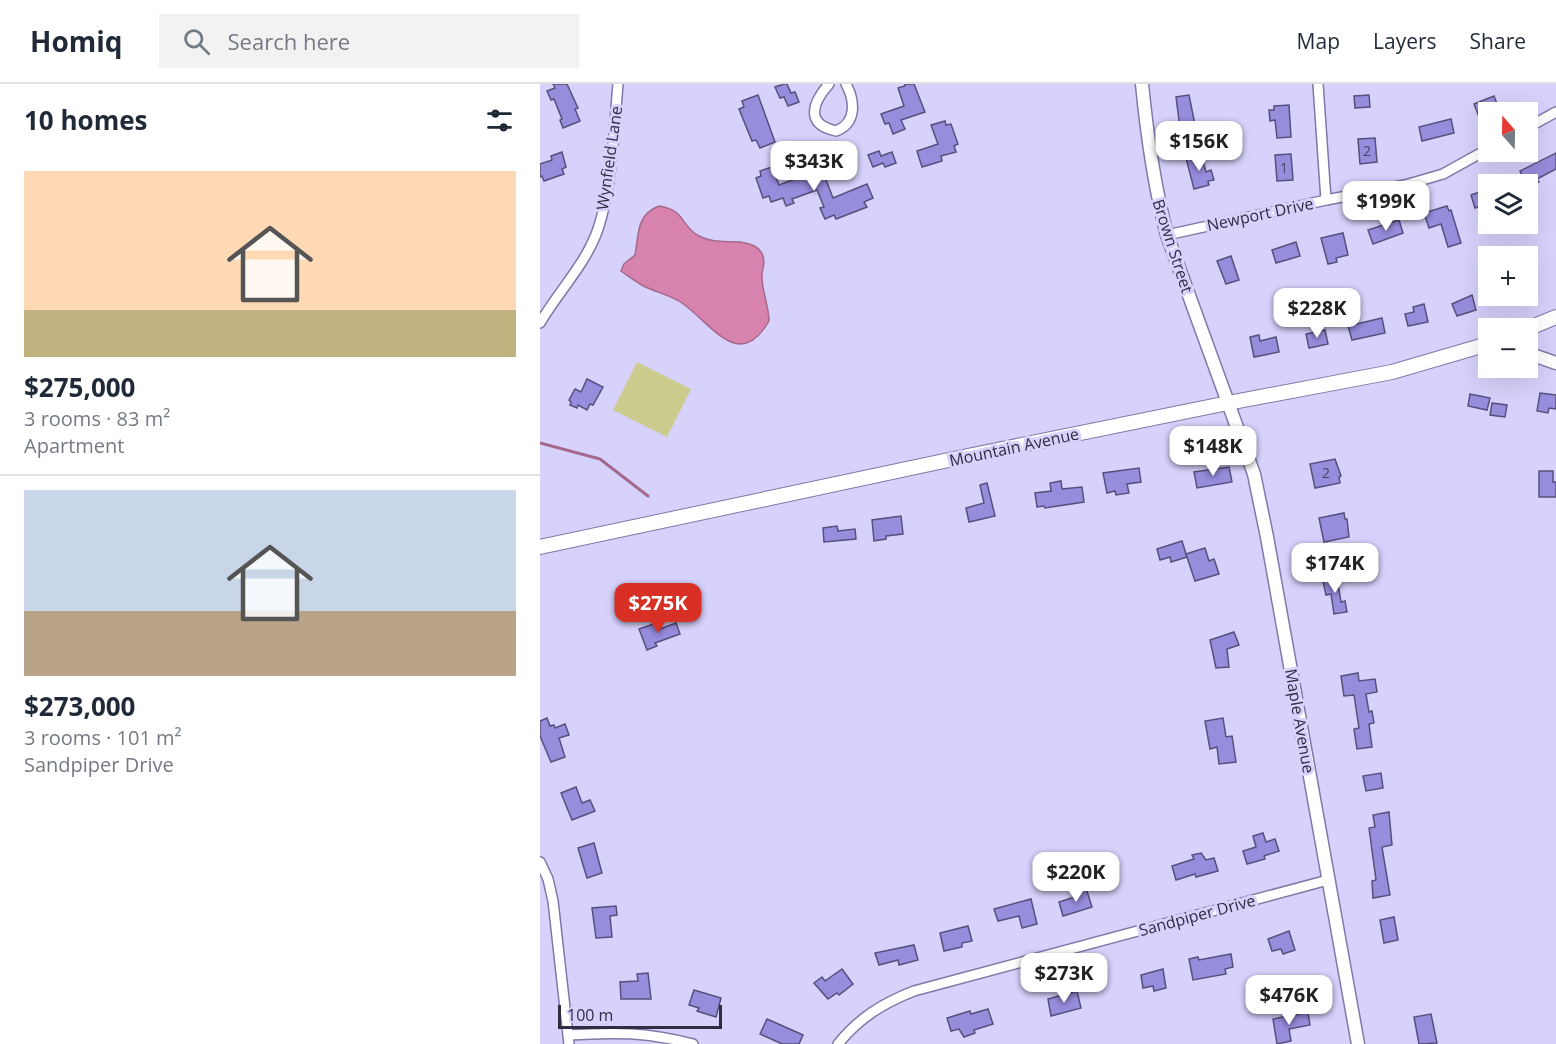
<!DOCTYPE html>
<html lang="en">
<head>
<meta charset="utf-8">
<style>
  :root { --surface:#fff; --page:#f2f2f3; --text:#1f2937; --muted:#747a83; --line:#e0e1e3; --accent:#d93025 }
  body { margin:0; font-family:"Open Sans",sans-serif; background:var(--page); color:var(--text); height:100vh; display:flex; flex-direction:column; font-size:22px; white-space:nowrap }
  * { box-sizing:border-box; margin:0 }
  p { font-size:20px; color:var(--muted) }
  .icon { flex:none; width:33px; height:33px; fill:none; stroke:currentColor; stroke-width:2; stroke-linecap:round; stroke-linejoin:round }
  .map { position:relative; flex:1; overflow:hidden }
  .details { display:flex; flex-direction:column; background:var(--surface); width:540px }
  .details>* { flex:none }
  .needle { width:39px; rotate:340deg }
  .tools { position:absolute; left:938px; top:18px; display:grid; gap:12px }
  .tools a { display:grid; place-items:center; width:60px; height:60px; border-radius:0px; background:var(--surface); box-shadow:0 6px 24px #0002; font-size:30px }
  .scale { position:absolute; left:18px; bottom:15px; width:164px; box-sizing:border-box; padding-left:6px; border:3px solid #2f2d41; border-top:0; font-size:16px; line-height:21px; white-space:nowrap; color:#2f2d41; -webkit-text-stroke:4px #d6d2fc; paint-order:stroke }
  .price { position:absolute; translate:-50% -51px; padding:0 14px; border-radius:12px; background:#fff; color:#222; font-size:20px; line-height:39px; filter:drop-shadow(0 2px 3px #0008) }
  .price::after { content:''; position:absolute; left:50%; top:36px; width:18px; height:14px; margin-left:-9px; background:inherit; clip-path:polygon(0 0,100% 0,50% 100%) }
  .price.current { background:var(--accent); color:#fff }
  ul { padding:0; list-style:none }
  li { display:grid; align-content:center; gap:12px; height:318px; padding:0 24px }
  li+li { border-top:2px solid var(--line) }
  li span { display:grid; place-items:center; height:186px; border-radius:0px; color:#555 }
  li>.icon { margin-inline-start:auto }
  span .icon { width:108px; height:108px; fill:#fffc; stroke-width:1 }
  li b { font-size:26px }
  h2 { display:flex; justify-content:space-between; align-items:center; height:72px; padding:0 24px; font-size:26px }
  header { display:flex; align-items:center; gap:36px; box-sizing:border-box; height:84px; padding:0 30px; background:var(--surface); border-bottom:2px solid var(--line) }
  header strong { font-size:28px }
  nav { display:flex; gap:33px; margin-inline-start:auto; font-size:21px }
  .search { width:420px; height:54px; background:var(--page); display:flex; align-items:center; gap:15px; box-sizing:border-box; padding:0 21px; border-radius:0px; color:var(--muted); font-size:22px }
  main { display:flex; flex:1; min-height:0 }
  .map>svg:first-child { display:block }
  .green { fill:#cbcc8e }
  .water { fill:#d783ae; stroke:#a5698d; stroke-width:1.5 }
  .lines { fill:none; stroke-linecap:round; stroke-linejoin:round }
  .stream { stroke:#a5698d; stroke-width:3 }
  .building { fill:#978ddd; stroke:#56507c; stroke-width:1.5 }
  .minor-casing { stroke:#7e79a8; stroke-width:12 }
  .tertiary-casing { stroke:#7e79a8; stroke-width:15 }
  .secondary-casing { stroke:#7e79a8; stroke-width:16 }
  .minor { stroke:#fff; stroke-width:9 }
  .tertiary { stroke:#fff; stroke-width:12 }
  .secondary { stroke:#fff; stroke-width:14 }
  .labels { text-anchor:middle; stroke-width:6; stroke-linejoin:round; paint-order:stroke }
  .number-label { font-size:14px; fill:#494568 }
  .street-label { font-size:16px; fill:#2f2d41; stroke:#d6d2fc }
</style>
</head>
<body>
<header>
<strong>Homiq</strong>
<div class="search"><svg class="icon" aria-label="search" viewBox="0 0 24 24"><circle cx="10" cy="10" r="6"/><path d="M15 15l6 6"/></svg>Search here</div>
<nav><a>Map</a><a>Layers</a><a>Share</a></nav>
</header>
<main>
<section class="details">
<h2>10 homes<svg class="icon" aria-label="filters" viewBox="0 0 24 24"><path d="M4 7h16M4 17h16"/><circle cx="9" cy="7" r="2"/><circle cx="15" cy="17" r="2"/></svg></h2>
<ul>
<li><span style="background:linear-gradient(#ffd9b3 75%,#c2b280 0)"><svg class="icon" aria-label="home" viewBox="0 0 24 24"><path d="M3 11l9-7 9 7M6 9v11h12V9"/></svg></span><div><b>$275,000</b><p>3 rooms · 83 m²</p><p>Apartment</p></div></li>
<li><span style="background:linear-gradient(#c9d6e8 65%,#b9a48a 0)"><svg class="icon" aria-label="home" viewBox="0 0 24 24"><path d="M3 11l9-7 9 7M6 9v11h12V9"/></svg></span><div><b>$273,000</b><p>3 rooms · 101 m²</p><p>Sandpiper Drive</p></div></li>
</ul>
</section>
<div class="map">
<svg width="1016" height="960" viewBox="0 0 1016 960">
  <rect width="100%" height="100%" fill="#d6d2fc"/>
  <polygon class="green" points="97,278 151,305 127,353 73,326"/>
  <path class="water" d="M119 122C146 126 141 143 159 152 172 159 186 157 200 158 208 159 217 161 221 168 226 175 223 183 222 190 221 206 229 221 229 237 199 289 171 239 142 219 129 210 113 208 100 200 93 196 87 191 81 187L84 180 95 171C99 150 96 131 119 122Z"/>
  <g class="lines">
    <polyline class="stream" points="0,359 60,375 108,412"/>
  </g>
  <g class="building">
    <polygon points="13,0 27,0 38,24 35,25 40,37 23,44 20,36 22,35 14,15 11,16 7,7 15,4"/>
    <polygon points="244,0 247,0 251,9 255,8 259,18 248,22 244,13 240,14 235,3"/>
    <polygon points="365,0 374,0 385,28 361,36 365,45 353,50 349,39 345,40 341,30 364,22 358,4 365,2"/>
    <polygon points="218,11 235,58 220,64 216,56 212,57 199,25 204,23 202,17"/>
    <polygon points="649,11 655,41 640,44 636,13"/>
    <polygon points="829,11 830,23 815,24 814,12"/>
    <polygon points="954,12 959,25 939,33 934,20"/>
    <polygon points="749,21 751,53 737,54 735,36 730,37 729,26 734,26 734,22"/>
    <polygon points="911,35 914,49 882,57 879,43"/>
    <polygon points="405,37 406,41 411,40 418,60 414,62 416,68 401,72 402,77 382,83 377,67 398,60 391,41"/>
    <polygon points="835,54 837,78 820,80 818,55"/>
    <polygon points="339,67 341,72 352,68 356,79 345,83 343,79 333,83 328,71"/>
    <polygon points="22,68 26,83 22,85 24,90 4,97 2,92 0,93 0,80 12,76 11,72"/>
    <polygon points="1016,69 1016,85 997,95 999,98 988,103 980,87"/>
    <polygon points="661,70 666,88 671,86 674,96 668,97 669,101 654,105 646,74"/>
    <polygon points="751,70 753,96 737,97 735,71"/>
    <polygon points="280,80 293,114 327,100 333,114 324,118 327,123 296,135 294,131 285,135 280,124 284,123 277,106 252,115 254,119 246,122 243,114 231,118 229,112 223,114 216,94 221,92 220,87 232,83 239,101 271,89 269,84"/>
    <polygon points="948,105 948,120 935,124 931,111"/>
    <polygon points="907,122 909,127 911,126 921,159 908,163 901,140 889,144 884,129"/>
    <polygon points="859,136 863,149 833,160 828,146"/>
    <polygon points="803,149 808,171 796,174 797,178 788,180 781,154"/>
    <polygon points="756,158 760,172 736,179 732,166"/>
    <polygon points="691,172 699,196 686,200 677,177"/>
    <polygon points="932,211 936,226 917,232 912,220"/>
    <polygon points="884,220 888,238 868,242 865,230 874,228 873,223"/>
    <polygon points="842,234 845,249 812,256 808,242"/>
    <polygon points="785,246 788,260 769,264 766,250"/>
    <polygon points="719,251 720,257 736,253 739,268 714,273 710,253"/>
    <polygon points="47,295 63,303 53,321 50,320 47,326 38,321 37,324 30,321 31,318 29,316 35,305 41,308"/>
    <polygon points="1000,309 1016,311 1016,325 1009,324 1008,329 997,327"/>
    <polygon points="930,310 950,314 947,326 928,322"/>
    <polygon points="952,319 967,321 965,333 950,331"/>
    <polygon points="795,375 801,392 799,393 800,399 775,404 770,380"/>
    <polygon points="689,383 692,398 657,404 654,388"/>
    <polygon points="599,384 601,398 587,400 589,409 576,411 575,407 567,409 563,389"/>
    <polygon points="999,387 1013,387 1013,398 1016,398 1016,413 999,413"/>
    <polygon points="521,397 522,405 542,403 544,418 505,424 504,422 497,423 495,409 511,407 510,399"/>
    <polygon points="447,399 455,432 429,438 426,424 444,419 440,401"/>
    <polygon points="804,429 805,435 807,435 809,453 784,458 779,434"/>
    <polygon points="361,432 363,450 346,452 346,455 334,457 332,436"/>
    <polygon points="297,442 298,447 315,445 316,455 284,458 283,444"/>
    <polygon points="642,457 647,473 631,478 630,473 620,476 617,465"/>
    <polygon points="665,464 669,477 674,475 679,490 655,497 646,470"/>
    <polygon points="796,489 801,518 805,517 807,528 794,530 791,510 786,511 783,497 788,496 787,491"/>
    <polygon points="117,539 120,545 136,539 140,550 115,559 117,562 107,566 99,545"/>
    <polygon points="694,548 699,561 687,565 689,583 676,584 670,556"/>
    <polygon points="818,589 819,597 835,595 837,608 826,610 829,628 832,627 834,639 829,640 832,663 817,665 814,645 819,644 814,611 804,612 801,592"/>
    <polygon points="7,634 10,642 14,641 15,644 25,640 29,651 19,654 25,673 11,678 0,652 0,637"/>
    <polygon points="683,634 686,653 692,652 696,678 679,680 677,663 670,665 665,637"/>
    <polygon points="841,689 843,704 826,707 823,692"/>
    <polygon points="36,703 42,719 50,716 55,727 32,736 21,709"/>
    <polygon points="849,728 852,761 842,763 850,811 833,814 832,797 836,796 829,744 835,743 833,731"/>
    <polygon points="723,749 726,758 735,755 739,767 724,772 725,775 707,780 703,767 716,763 713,752"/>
    <polygon points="54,759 62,789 47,794 38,764"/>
    <polygon points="661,769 666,776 674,774 678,787 656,793 655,790 636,796 632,782 654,775 652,771"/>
    <polygon points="546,804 552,823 523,832 519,818 538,812 536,806"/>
    <polygon points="491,815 497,840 482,844 479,832 458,837 454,825"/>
    <polygon points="76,822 77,831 70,832 72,853 56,854 52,824"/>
    <polygon points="854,833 858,856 844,859 840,836"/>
    <polygon points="428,842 432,857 422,859 422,863 404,867 400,849"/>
    <polygon points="749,847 755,866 743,870 741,865 732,867 728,855"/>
    <polygon points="374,861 378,876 359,881 358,876 339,881 335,869"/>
    <polygon points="691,870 693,883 685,885 686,890 653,896 649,875 658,873 659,876"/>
    <polygon points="302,885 313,900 299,911 297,909 288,915 274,899 282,893 285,897"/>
    <polygon points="623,885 626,904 614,907 613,902 603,904 601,891"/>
    <polygon points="108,889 111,915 81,915 80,898 98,897 97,890"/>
    <polygon points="154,906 181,914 176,933 157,927 159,924 149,921"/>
    <polygon points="537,907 541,924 511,932 508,915"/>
    <polygon points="448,925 453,940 434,946 435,949 424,953 419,945 411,947 407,934 430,927 431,930"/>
    <polygon points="768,928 770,941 749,945 751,957 737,960 733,935"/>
    <polygon points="891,930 897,959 879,960 874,933"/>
    <polygon points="227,935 263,951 259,960 242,960 220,950"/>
  </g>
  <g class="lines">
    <g class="minor-casing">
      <g id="minor">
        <path d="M289 0C273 18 264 40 296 47 317 39 315 17 306 0"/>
        <polyline points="778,0 786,116"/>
        <polyline points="987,44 1016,28"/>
        <polyline points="627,151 786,116 865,101 903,90 948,65"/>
        <path d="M0 239C18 208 46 180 58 145 72 104 74 44 78 0"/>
        <polyline points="0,778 8,795 13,817 29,960"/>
        <path d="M28 951C75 948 108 948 153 960"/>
        <path d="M298 960C319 934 343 919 374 907L788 796"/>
      </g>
    </g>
    <g class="tertiary-casing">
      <g id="tertiary">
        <path d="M602 0C607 51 614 101 627 151L714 390 727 453 818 960"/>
        <polyline points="987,269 1016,279"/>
      </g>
    </g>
    <g class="secondary-casing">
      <g id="secondary">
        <polyline points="987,245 1016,233"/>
        <polyline points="0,463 418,374 688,319 852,288 948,260"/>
      </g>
    </g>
    <use href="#minor" class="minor"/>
    <use href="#tertiary" class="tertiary"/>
    <use href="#secondary" class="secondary"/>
  </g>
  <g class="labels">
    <g class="number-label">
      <text x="827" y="72">2</text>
      <text x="744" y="89">1</text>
      <text x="786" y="394">2</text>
    </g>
    <g class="street-label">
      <text transform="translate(69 74) rotate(-82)" y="6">Wynfield Lane</text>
      <text transform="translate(720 130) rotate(-12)" y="6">Newport Drive</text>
      <text transform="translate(633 162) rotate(72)" y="6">Brown Street</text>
      <text transform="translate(474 363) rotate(-12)" y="6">Mountain Avenue</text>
      <text transform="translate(760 637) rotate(80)" y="6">Maple Avenue</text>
      <text transform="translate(657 831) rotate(-15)" y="6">Sandpiper Drive</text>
    </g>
  </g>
</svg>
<div class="tools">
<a><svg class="needle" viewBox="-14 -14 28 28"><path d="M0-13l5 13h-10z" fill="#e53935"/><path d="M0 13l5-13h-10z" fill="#747a83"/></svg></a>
<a><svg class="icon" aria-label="layers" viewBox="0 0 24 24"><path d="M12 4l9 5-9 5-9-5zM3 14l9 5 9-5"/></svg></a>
<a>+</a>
<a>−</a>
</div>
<div class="scale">100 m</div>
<b class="price" style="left:659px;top:88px">$156K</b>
<b class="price" style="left:274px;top:108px">$343K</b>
<b class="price" style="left:846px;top:148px">$199K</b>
<b class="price" style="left:777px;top:255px">$228K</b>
<b class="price" style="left:673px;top:393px">$148K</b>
<b class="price" style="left:795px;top:510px">$174K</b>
<b class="price current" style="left:118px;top:550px">$275K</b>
<b class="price" style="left:536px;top:819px">$220K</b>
<b class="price" style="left:524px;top:920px">$273K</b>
<b class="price" style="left:749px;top:942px">$476K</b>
</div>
</main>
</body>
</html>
